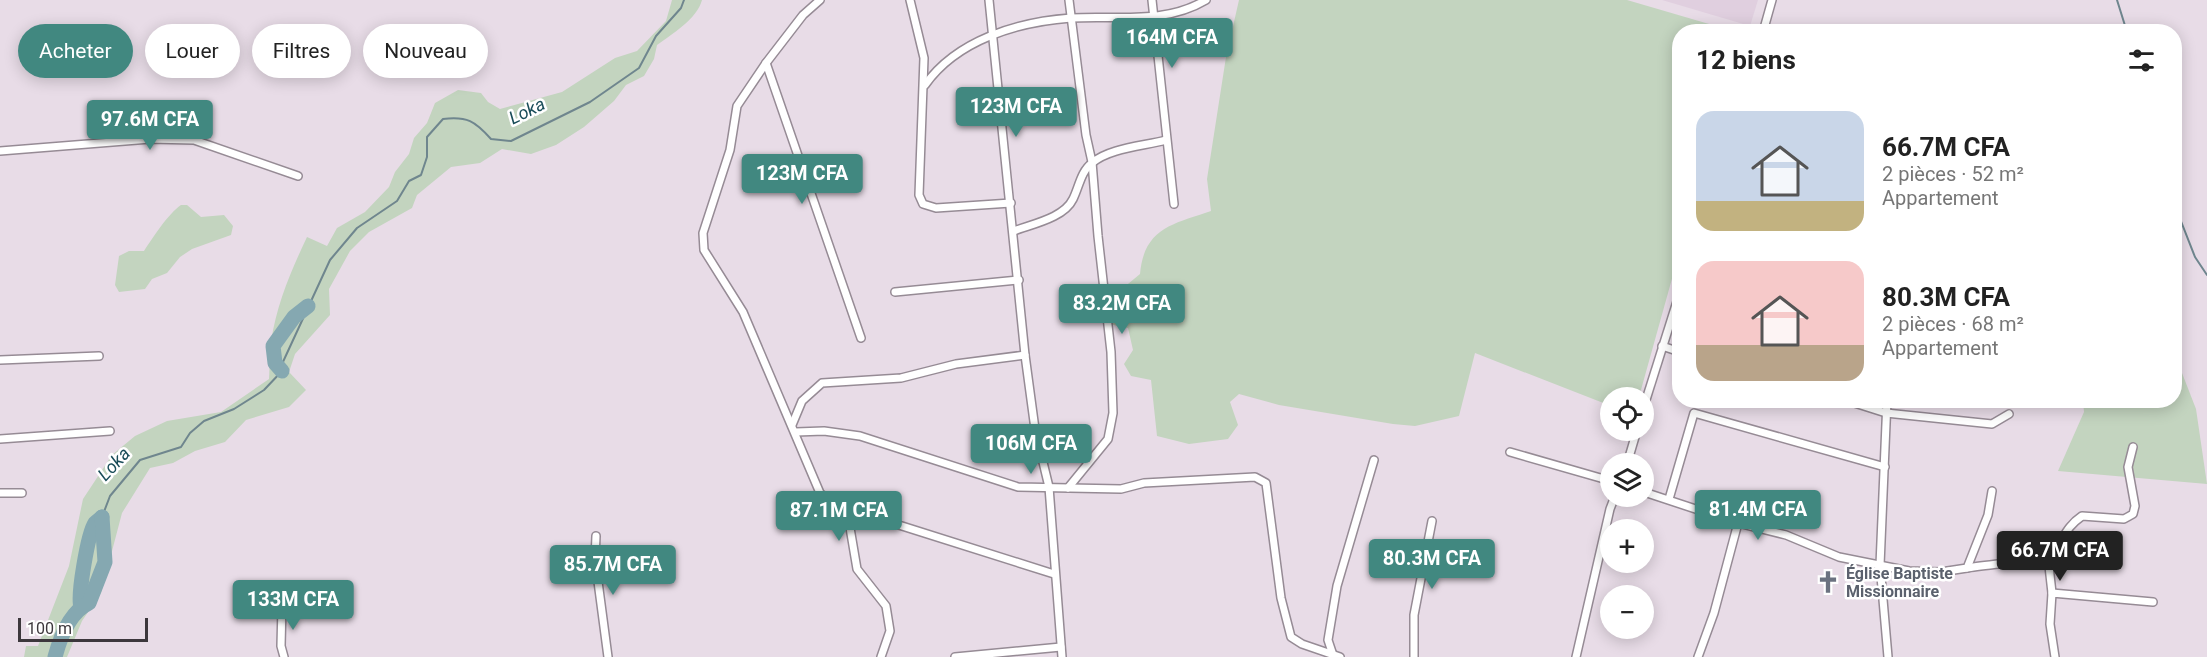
<!DOCTYPE html>
<html lang="fr">
<head>
<meta charset="utf-8">
<style>
  :root { --surface:#fff; --page:#f2f2f2; --text:#222; --muted:#767676; --accent:#418880 }
  body { margin:0; font-family:Roboto,sans-serif; background:var(--page); color:var(--text); height:100vh; display:flex; flex-direction:column; font-size:22px; white-space:nowrap }
  * { box-sizing:border-box; margin:0 }
  p { font-size:20px; color:var(--muted) }
  .icon { flex:none; width:33px; height:33px; fill:none; stroke:currentColor; stroke-width:2; stroke-linecap:round; stroke-linejoin:round }
  .map { position:relative; flex:1; overflow:hidden }
  .sheet { position:absolute; left:1672px; top:24px; width:510px; height:384px; display:flex; flex-direction:column; background:var(--surface); border-radius:24px; box-shadow:0 3px 15px #0003 }
  .sheet>* { flex:none }
  .banner { position:absolute; left:18px; top:24px; width:570px; height:54px; display:flex; gap:12px }
  .buttons { position:absolute; left:1600px; top:387px; display:grid; gap:12px }
  .buttons a { display:grid; place-items:center; width:54px; height:54px; border-radius:50%; background:var(--surface); box-shadow:0 3px 15px #0003; font-size:30px }
  .scale { position:absolute; left:18px; bottom:15px; width:130px; box-sizing:border-box; padding-left:6px; border:3px solid #3c373c; border-top:0; font-size:16px; line-height:21px; white-space:nowrap; color:#3c373c; -webkit-text-stroke:4px #fff; paint-order:stroke }
  .price { position:absolute; translate:-50% -51px; padding:0 14px; border-radius:6px; background:var(--accent); color:#fff; font-size:20px; line-height:39px; filter:drop-shadow(0 2px 3px #0008) }
  .price::after { content:''; position:absolute; left:50%; top:36px; width:18px; height:14px; margin-left:-9px; background:inherit; clip-path:polygon(0 0,100% 0,50% 100%) }
  .price.current { background:#222; color:#fff }
  ul { padding:0; list-style:none }
  li { display:flex; align-items:center; gap:18px; height:150px; padding:0 24px }
  li span { display:grid; place-items:center; flex:none; width:168px; height:120px; border-radius:18px; color:#555 }
  li>.icon { margin-inline-start:auto }
  span .icon { width:72px; height:72px; fill:#fffc; stroke-width:1 }
  li b { font-size:26px }
  h2 { display:flex; justify-content:space-between; align-items:center; height:72px; padding:0 24px; font-size:26px }
  .tag { padding:0 21px; border-radius:27px; background:var(--surface); box-shadow:0 3px 15px #0003; font-size:21px; line-height:54px }
  .tag.current { background:var(--accent); color:#fff }
  .map>svg:first-child { display:block }
  .built { fill:#e0cfdf }
  .green { fill:#c3d4bf }
  .lines { fill:none; stroke-linecap:round; stroke-linejoin:round }
  .stream { stroke:#6f868e; stroke-width:2 }
  .river { stroke:#85a8b1; stroke-width:15 }
  .street-casing { stroke:#968b95; stroke-width:10 }
  .street { stroke:#fff; stroke-width:7 }
  .labels { text-anchor:middle; stroke-width:5; stroke-linejoin:round; paint-order:stroke }
  .worship-label { font-size:16px; font-weight:bold; fill:#5b616d; stroke:#fff; text-anchor:start }
  .water-label { font-size:18px; font-style:italic; fill:#1a4d59; stroke:#fff }
</style>
</head>
<body>
<div class="map">
<svg width="2207" height="657" viewBox="0 0 2207 657">
  <rect width="100%" height="100%" fill="#e8dce7"/>
  <polygon class="built" points="1662,0 1758,0 1750,26"/>
  <g class="green">
    <path d="M672 0H702C697 19 672 34 657 45L654 59 644 76 626 85 614 101 584 127 556 145 531 154 502 149 480 163 451 167 417 195 412 208 369 232 350 251 329 289 330 315 295 354 289 372 306 390 289 407 246 420 225 442 195 451 173 463 150 468 122 513 101 593 82 621 67 657H24L26 646H38L69 566 83 499 112 455 135 436 167 421 221 412 269 379C270 367 269 354 271 342 277 303 291 271 307 237L327 246 337 228 365 212 389 187 395 172 409 154 414 138 427 123 435 103 458 90 481 93 488 102 500 109 562 92 615 58 637 51 666 21Z"/>
    <path d="M1239 0H1627L1733 31 1680 32V250L1639 397 1611 398V406L1475 353 1459 416 1415 426 1393 424 1279 405 1239 394 1230 402 1238 425 1228 439 1189 444 1157 436 1151 380 1131 376 1124 364 1133 350 1128 328 1109 324 1111 298 1140 274C1144 228 1173 224 1211 211L1207 179 1226 57Z"/>
    <path d="M181 205H187L201 217 224 215 233 226 231 235 192 249 180 257 167 273 152 279 145 289 119 292 115 285 119 256 129 251H144C154 236 168 214 181 205Z"/>
    <polygon points="2175,355 2196,409 2207,484 2058,471 2084,412 2083,401 2175,400"/>
  </g>
  <g class="lines">
    <g class="stream">
      <polyline points="2117,0 2127,32"/>
      <polyline points="2175,206 2195,257 2207,275"/>
      <path d="M102 517 110 496 140 460 181 447 190 433 204 421 234 409 264 390 282 371V364L330 260 357 228 397 201 409 181 421 175 427 157V137L443 119C467 116 475 121 491 139L511 141 590 102 639 68 656 36 681 8 684 0"/>
    </g>
    <g class="river">
      <polyline points="282,371 275,363 273,346 294,317 308,306"/>
      <path d="M81 607C77 597 88 533 95 523 97 521 100 519 102 517"/>
      <path d="M55 657C60 638 70 612 89 603L105 562 102 517"/>
    </g>
    <g class="street-casing">
      <g id="street">
        <polyline points="820,0 803,15 766,63 737,106 730,150 703,233 704,250 743,312 820,493 848,516 857,569 886,606 890,631 881,657"/>
        <polyline points="910,0 924,58 919,195 923,204 936,208 1011,203"/>
        <polyline points="989,0 1025,355 1035,429 1049,487 1062,657"/>
        <polyline points="1152,0 1174,204"/>
        <polyline points="1763,32 1772,0"/>
        <polyline points="766,63 861,338"/>
        <path d="M925 85C957 40 1017 22 1071 18 1117 15 1164 25 1206 0"/>
        <polyline points="0,151 150,139 194,140 298,176"/>
        <path d="M1014 231C1032 224 1064 218 1073 199 1079 187 1081 171 1092 163 1109 148 1144 146 1166 140"/>
        <polyline points="895,292 1019,280"/>
        <polyline points="1662,346 1680,352"/>
        <polyline points="0,360 99,356"/>
        <polyline points="1845,400 1886,413 1992,424 2009,414"/>
        <polyline points="1887,400 1880,565 1888,657"/>
        <polyline points="1644,406 1680,292"/>
        <polyline points="792,425 802,401 822,383 901,378 956,364 1025,355"/>
        <polyline points="796,432 824,431 860,436 1018,487 1121,489 1144,483 1255,477 1266,483 1281,598 1291,637 1302,644 1340,657"/>
        <polyline points="0,439 110,431"/>
        <polyline points="1510,452 1611,481"/>
        <polyline points="1627,464 1637,430"/>
        <polyline points="1068,488 1108,439 1113,413 1111,352 1098,236 1092,162 1086,135 1069,0"/>
        <polyline points="1644,492 1738,523 1786,535 1839,557 1909,571 1941,572 1967,568 1988,515 1992,491"/>
        <polyline points="0,493 22,493"/>
        <polyline points="1669,499 1694,413 1885,467"/>
        <polyline points="848,516 860,514 902,526 1054,574"/>
        <polyline points="596,536 595,559 608,657"/>
        <polyline points="2048,557 2052,593"/>
        <path d="M1967 568C1982 565 2044 560 2050 555 2064 542 2063 529 2082 516L2124 519 2133 514 2135 506 2128 467 2133 447"/>
        <polyline points="282,606 281,646 284,657"/>
        <polyline points="1333,655 1328,640 1337,586 1374,460"/>
        <polyline points="955,657 1061,647"/>
        <polyline points="1414,657 1414,615 1432,521"/>
        <polyline points="1576,657 1610,509 1615,496"/>
        <polyline points="1698,657 1714,613 1738,523"/>
        <polyline points="2055,657 2050,624 2052,593 2153,602"/>
      </g>
    </g>
    <use href="#street" class="street"/>
  </g>
  <defs>
    <g id="church-bare" transform="scale(1.8)"><path d="M-1.2-6h2.4v3.5h3.3v2.4h-3.3V6h-2.4V-.1h-3.3v-2.4h3.3Z" fill="#6b7280" stroke="#fff" stroke-width="2.5" paint-order="stroke"/></g>
  </defs>
  <g fill-rule="evenodd">
    <use href="#church-bare" x="1828" y="582"/>
  </g>
  <g class="labels">
    <g class="worship-label">
      <text x="1846" y="579">Église Baptiste<tspan x="1846" dy="18">Missionnaire</tspan></text>
    </g>
    <g class="water-label">
      <text transform="translate(527 111) rotate(-26)" y="6">Loka</text>
      <text transform="translate(114 464) rotate(-47)" y="6">Loka</text>
    </g>
  </g>
</svg>
<div class="buttons">
<a><svg class="icon" aria-label="locate" viewBox="0 0 24 24"><circle cx="12" cy="12" r="6"/><path d="M12 2v4M12 18v4M2 12h4M18 12h4"/></svg></a>
<a><svg class="icon" aria-label="layers" viewBox="0 0 24 24"><path d="M12 4l9 5-9 5-9-5zM3 14l9 5 9-5"/></svg></a>
<a>+</a>
<a>−</a>
</div>
<div class="scale">100 m</div>
<b class="price" style="left:1172px;top:69px">164M CFA</b>
<b class="price" style="left:1016px;top:138px">123M CFA</b>
<b class="price" style="left:150px;top:151px">97.6M CFA</b>
<b class="price" style="left:802px;top:205px">123M CFA</b>
<b class="price" style="left:1122px;top:335px">83.2M CFA</b>
<b class="price" style="left:1031px;top:475px">106M CFA</b>
<b class="price" style="left:1758px;top:541px">81.4M CFA</b>
<b class="price" style="left:839px;top:542px">87.1M CFA</b>
<b class="price current" style="left:2060px;top:582px">66.7M CFA</b>
<b class="price" style="left:1432px;top:590px">80.3M CFA</b>
<b class="price" style="left:613px;top:596px">85.7M CFA</b>
<b class="price" style="left:293px;top:631px">133M CFA</b>
<div class="banner">
<a class="tag current">Acheter</a>
<a class="tag">Louer</a>
<a class="tag">Filtres</a>
<a class="tag">Nouveau</a>
</div>
<section class="sheet">
<h2>12 biens<svg class="icon" aria-label="filters" viewBox="0 0 24 24"><path d="M4 7h16M4 17h16"/><circle cx="9" cy="7" r="2"/><circle cx="15" cy="17" r="2"/></svg></h2>
<ul>
<li><span style="background:linear-gradient(#c9d6e8 75%,#c2b280 0)"><svg class="icon" aria-label="home" viewBox="0 0 24 24"><path d="M3 11l9-7 9 7M6 9v11h12V9"/></svg></span><div><b>66.7M CFA</b><p>2 pièces · 52 m²</p><p>Appartement</p></div></li>
<li><span style="background:linear-gradient(#f6c9c9 70%,#b9a48a 0)"><svg class="icon" aria-label="home" viewBox="0 0 24 24"><path d="M3 11l9-7 9 7M6 9v11h12V9"/></svg></span><div><b>80.3M CFA</b><p>2 pièces · 68 m²</p><p>Appartement</p></div></li>
</ul>
</section>
</div>
</body>
</html>
